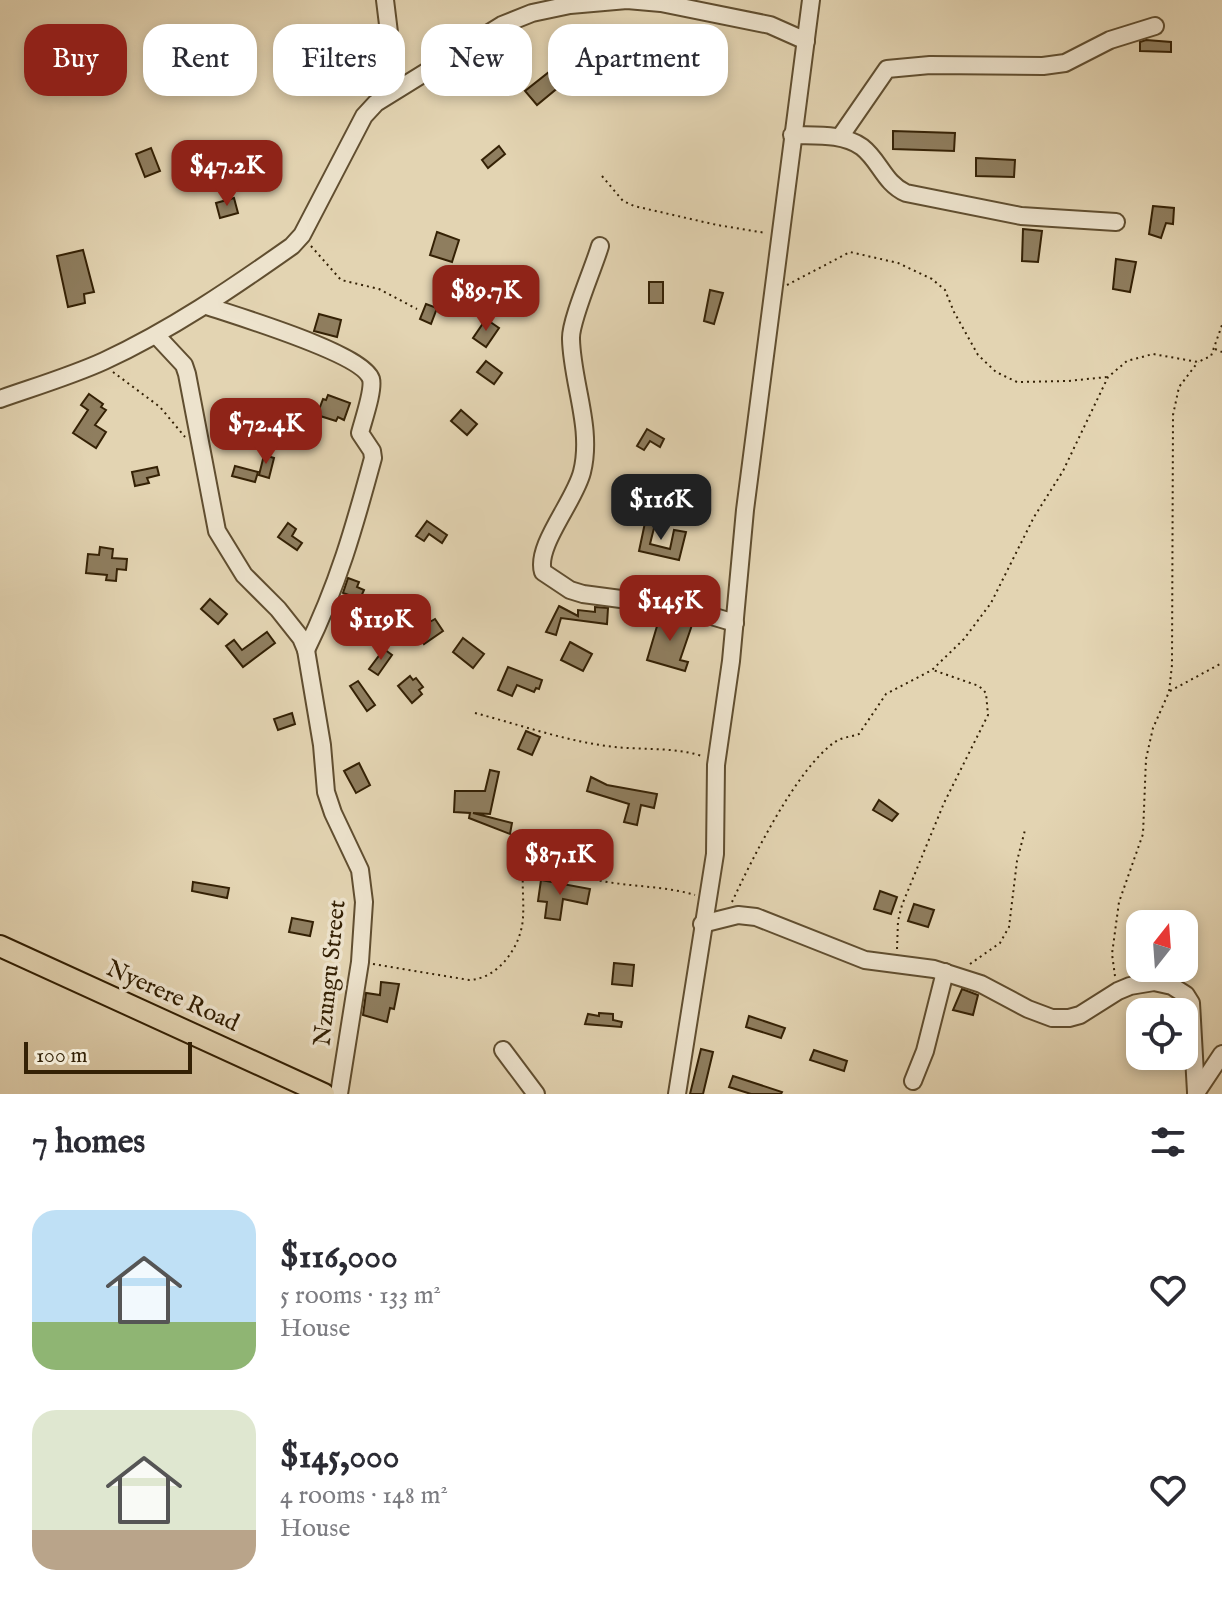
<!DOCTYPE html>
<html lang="en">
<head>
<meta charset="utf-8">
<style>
  :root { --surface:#fff; --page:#f2f2f3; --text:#2b2b33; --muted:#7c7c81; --accent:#8f2418 }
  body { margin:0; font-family:"IM FELL English",serif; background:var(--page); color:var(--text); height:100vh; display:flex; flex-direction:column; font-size:30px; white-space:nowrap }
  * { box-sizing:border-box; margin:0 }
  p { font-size:26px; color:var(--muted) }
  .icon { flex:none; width:44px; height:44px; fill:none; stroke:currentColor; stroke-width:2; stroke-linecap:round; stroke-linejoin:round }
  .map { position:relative; height:1094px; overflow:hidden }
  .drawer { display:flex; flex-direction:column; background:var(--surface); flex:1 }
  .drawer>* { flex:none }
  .top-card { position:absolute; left:24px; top:24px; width:800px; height:72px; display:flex; gap:16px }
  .needle { width:52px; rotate:17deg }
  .controls { position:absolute; left:1126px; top:910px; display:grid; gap:16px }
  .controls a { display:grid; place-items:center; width:72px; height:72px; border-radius:16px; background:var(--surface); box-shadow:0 4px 12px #0003; font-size:40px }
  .scale { position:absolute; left:24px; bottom:20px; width:168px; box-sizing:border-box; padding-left:8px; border:4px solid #342105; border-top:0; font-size:22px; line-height:28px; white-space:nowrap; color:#342105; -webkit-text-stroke:6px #ede3cd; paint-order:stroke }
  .price { position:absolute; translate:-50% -68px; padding:0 18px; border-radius:16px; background:var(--accent); color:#fff; font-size:26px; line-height:52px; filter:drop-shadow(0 2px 4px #0008) }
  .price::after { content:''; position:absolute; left:50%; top:48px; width:24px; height:18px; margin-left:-12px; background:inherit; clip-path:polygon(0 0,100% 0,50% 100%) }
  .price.selected { background:#222; color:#fff }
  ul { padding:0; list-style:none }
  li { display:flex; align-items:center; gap:24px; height:200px; padding:0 32px }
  li span { display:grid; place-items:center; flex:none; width:224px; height:160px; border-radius:24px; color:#555 }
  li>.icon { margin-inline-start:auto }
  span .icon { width:96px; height:96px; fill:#fffc; stroke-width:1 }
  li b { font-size:34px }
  h2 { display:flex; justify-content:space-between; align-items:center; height:96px; padding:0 32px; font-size:34px }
  .chip { padding:0 28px; border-radius:24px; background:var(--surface); box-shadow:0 4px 12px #0003; font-size:28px; line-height:72px }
  .chip.selected { background:var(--accent); color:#fff }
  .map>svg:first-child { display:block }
  .building { fill:#8f7e5f; stroke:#342105; stroke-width:2 }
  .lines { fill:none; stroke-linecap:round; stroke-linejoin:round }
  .minor-casing { stroke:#604e30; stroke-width:20 }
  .major-casing { stroke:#342105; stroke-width:24 }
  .path { stroke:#342105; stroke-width:2; stroke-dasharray:2 4; stroke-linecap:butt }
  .minor { stroke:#ede3cd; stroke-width:16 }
  .major { stroke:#e3d4b2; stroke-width:20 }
  .labels { text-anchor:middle; stroke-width:7; stroke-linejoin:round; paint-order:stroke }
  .street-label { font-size:24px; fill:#342105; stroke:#ede3cd }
</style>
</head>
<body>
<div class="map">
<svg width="1222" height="1094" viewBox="0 0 1222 1094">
  <rect width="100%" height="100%" fill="#e3d4b2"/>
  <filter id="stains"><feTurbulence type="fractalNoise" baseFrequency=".0025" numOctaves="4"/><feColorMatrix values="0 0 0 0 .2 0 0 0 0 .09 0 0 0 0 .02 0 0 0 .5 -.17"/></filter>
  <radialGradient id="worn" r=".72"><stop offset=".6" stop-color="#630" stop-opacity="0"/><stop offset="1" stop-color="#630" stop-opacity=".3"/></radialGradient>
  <g class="building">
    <polygon points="688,34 704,36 700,61 709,62 708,73 667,67 671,42 682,44"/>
    <polygon points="1146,40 1171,42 1171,52 1140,51 1140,42"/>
    <polygon points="549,72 560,86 537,105 525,91"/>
    <polygon points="893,131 955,133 954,151 893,149"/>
    <polygon points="499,146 505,154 488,168 482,160"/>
    <polygon points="151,148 160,171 145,177 136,154"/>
    <polygon points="976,158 1015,160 1014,177 976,176"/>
    <polygon points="234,198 238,213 220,218 216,203"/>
    <polygon points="1153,206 1174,208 1173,224 1166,223 1161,238 1149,234"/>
    <polygon points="1023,229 1042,231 1038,262 1022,261"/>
    <polygon points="437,232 459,240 452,262 430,255"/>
    <polygon points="83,250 94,292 84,294 85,303 68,307 57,256"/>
    <polygon points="1116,259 1136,262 1130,292 1113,289"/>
    <rect x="649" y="282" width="14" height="21"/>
    <polygon points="523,284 534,290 528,298 532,300 527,309 513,300"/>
    <polygon points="710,290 723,293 714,324 704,321"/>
    <polygon points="426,304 437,308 431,324 420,319"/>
    <polygon points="319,314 341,320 337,337 314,331"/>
    <polygon points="486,319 499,328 486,347 473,338"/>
    <polygon points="486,361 502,373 494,384 477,372"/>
    <polygon points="89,394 103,404 101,407 106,410 95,425 106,432 96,448 73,433 88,410 81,405"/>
    <polygon points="328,395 350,403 344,420 338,417 336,421 317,415 323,399 326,400"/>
    <polygon points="461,410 477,424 467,435 451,421"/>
    <polygon points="647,429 664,439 660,447 650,441 644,450 637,446"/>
    <polygon points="264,455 274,458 269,478 259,475"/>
    <polygon points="235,466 258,472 255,482 232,476"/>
    <polygon points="157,467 159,475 147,478 149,483 135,486 132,472"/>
    <polygon points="646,518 656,520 650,544 670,549 674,530 686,532 679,560 639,551"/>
    <polygon points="427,521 447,535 442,543 429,534 424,541 416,536"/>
    <polygon points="288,523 296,529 292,536 302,543 297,550 278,537"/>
    <polygon points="100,547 113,549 112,558 127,559 126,570 117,569 116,581 106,580 107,575 86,573 88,554 99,555"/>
    <polygon points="348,578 359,582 357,587 364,590 360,599 343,593"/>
    <polygon points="210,599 227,614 218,624 201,609"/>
    <polygon points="559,606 578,616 578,610 595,612 595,607 608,608 607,624 561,618 556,635 546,632"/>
    <polygon points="412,612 426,624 435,619 443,631 424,644 416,632 420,629 411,614"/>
    <polygon points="660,616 692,625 680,660 688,662 685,671 647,660"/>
    <polygon points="267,632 275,643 243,667 226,646 234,640 242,650"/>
    <polygon points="463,638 484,654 473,668 453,652"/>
    <polygon points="570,642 592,654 583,671 561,660"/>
    <polygon points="384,649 392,655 378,675 369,669"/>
    <polygon points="508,667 542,680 539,689 536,688 534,692 517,685 512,696 498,690"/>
    <polygon points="410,676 413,680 416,678 423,687 419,690 422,694 412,703 398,686"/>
    <polygon points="358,681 375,705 367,711 350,686"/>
    <polygon points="292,713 295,724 278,730 274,719"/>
    <polygon points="526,731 540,737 532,755 518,749"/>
    <polygon points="359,763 370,785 356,793 344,771"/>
    <polygon points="490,770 499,772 490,814 473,813 512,823 510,834 469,818 470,813 454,812 455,791 485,791"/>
    <polygon points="591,777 607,785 657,794 654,808 641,805 637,825 624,822 629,804 587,791"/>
    <polygon points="879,800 898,814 892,821 873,810"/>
    <polygon points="580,844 598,850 594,863 576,857"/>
    <polygon points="541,880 590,889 587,904 563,899 560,920 545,918 547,902 538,901"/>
    <polygon points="193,882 229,888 227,898 192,891"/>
    <polygon points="880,891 897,897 891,914 874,909"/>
    <polygon points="914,904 934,910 928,927 908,921"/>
    <polygon points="292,918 313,922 310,936 289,932"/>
    <polygon points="614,963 634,965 632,986 612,984"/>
    <polygon points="381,982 399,984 394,1009 390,1008 387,1022 363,1015 366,993 380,995"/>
    <polygon points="962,989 978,995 973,1015 953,1010"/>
    <polygon points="599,1013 613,1014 613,1020 622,1022 621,1027 585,1024 588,1014 599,1016"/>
    <polygon points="749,1016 785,1028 781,1038 746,1027"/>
    <polygon points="701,1049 713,1052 703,1094 690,1094"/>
    <polygon points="814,1050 847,1061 844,1071 810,1060"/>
    <polygon points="733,1076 782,1092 781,1094 751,1094 729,1087"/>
  </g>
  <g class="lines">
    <g class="minor-casing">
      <g id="minor">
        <polyline points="385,0 391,49 391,92"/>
        <path d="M792 135C815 136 842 133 862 147 880 161 884 183 906 193L1021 216 1116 222"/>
        <polyline points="840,137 887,69 930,65 1043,66 1065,63 1110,40 1155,26"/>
        <path d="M600 246C594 267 570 321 571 339 572 383 593 428 582 472 575 501 535 546 543 572L570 590 583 594 681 607 735 623"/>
        <path d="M207 306C236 316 362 353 371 379 374 390 363 421 360 433L372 451 373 458C354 528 338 585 306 650"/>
        <polyline points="156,335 184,365 187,374 217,531 244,575 278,609 301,638 306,650 322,745 326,792 333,813 360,870 364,902 360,962 339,1094"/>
        <path d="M0 399C34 387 71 376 104 361 171 330 231 289 292 246L302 235 364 116 376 103 502 25 532 13 570 5 627 0 661 3 770 25 806 41"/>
        <polyline points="702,924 738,915 756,917 865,960 934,969 981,984 1028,1009 1052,1018 1069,1018 1080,1015 1118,991 1130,986 1154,982 1172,986 1186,995 1191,1003 1196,1092"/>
        <polyline points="503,1050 536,1094"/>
        <polyline points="913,1081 925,1051 945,972"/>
        <polyline points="1196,1093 1222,1054"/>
        <polyline points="677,1094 715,854 716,765 731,661 745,510 811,0"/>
      </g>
    </g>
    <g class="major-casing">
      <polyline id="major" points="0,946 324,1094"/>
    </g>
    <g class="path">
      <polyline points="602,176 623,201 634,206 717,225 766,233"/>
      <polyline points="311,246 341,280 379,289 417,309"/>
      <polyline points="787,285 850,252 898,263 932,279 945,290 954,312 978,355 996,372 1017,382 1068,381 1107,377"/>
      <polyline points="1215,349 1222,352"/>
      <polyline points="113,372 160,407 185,437"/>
      <polyline points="1170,691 1222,663"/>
      <path d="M475 713C521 725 568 742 615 747 643 750 674 747 702 756"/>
      <path d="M732 902C752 859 797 768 835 742 842 737 851 737 859 734L886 694 932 670 964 639 991 603 1034 517 1063 471 1108 377 1127 361 1153 354 1198 362 1211 356 1222 325"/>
      <polyline points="897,949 898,921 902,905 944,803 988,715 986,693 979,686 933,670"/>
      <path d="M373 964 469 980C499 979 522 945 523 917 524 902 522 887 523 872L527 868C553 867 577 876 602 881 633 887 665 886 695 895"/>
      <polyline points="970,964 1000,943 1009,927 1017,861 1025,830"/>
      <polyline points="1115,976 1112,954 1119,902 1143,834 1146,759 1153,728 1169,692 1172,665 1173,415 1179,387 1198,362"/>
    </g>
    <use href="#minor" class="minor"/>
    <use href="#major" class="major"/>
  </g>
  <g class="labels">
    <g class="street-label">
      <text transform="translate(329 973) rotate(-84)" y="8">Nzungu Street</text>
      <text transform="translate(173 995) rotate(24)" y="8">Nyerere Road</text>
    </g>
  </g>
  <rect width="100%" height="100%" filter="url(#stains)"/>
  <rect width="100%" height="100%" fill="url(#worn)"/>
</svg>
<div class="controls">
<a><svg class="needle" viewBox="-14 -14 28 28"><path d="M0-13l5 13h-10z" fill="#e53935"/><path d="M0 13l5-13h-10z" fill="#7c7c81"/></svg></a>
<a><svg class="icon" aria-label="locate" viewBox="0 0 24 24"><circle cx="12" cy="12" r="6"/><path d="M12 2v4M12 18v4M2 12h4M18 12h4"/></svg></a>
</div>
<div class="scale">100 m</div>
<b class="price" style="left:227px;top:208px">$47.2K</b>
<b class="price" style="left:486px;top:333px">$89.7K</b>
<b class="price" style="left:266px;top:466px">$72.4K</b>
<b class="price selected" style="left:661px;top:542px">$116K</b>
<b class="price" style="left:670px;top:643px">$145K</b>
<b class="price" style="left:381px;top:662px">$119K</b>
<b class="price" style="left:560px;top:897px">$87.1K</b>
<div class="top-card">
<a class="chip selected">Buy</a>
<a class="chip">Rent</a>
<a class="chip">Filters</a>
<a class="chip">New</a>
<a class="chip">Apartment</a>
</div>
</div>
<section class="drawer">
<h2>7 homes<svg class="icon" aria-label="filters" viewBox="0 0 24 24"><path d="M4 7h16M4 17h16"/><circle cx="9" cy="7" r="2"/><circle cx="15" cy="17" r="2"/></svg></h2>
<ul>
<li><span style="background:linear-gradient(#bfe0f5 70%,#8fb573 0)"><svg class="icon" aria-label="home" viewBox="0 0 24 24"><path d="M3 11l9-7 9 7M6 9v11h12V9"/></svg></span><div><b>$116,000</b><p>5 rooms · 133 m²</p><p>House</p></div><svg class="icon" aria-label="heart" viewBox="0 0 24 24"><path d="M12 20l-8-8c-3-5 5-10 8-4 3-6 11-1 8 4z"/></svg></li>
<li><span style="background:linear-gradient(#dfe7d0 75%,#b9a48a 0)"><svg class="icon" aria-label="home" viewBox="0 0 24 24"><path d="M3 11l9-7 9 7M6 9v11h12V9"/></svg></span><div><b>$145,000</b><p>4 rooms · 148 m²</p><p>House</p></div><svg class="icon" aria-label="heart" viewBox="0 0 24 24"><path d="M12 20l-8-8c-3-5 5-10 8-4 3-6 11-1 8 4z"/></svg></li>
</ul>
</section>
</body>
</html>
